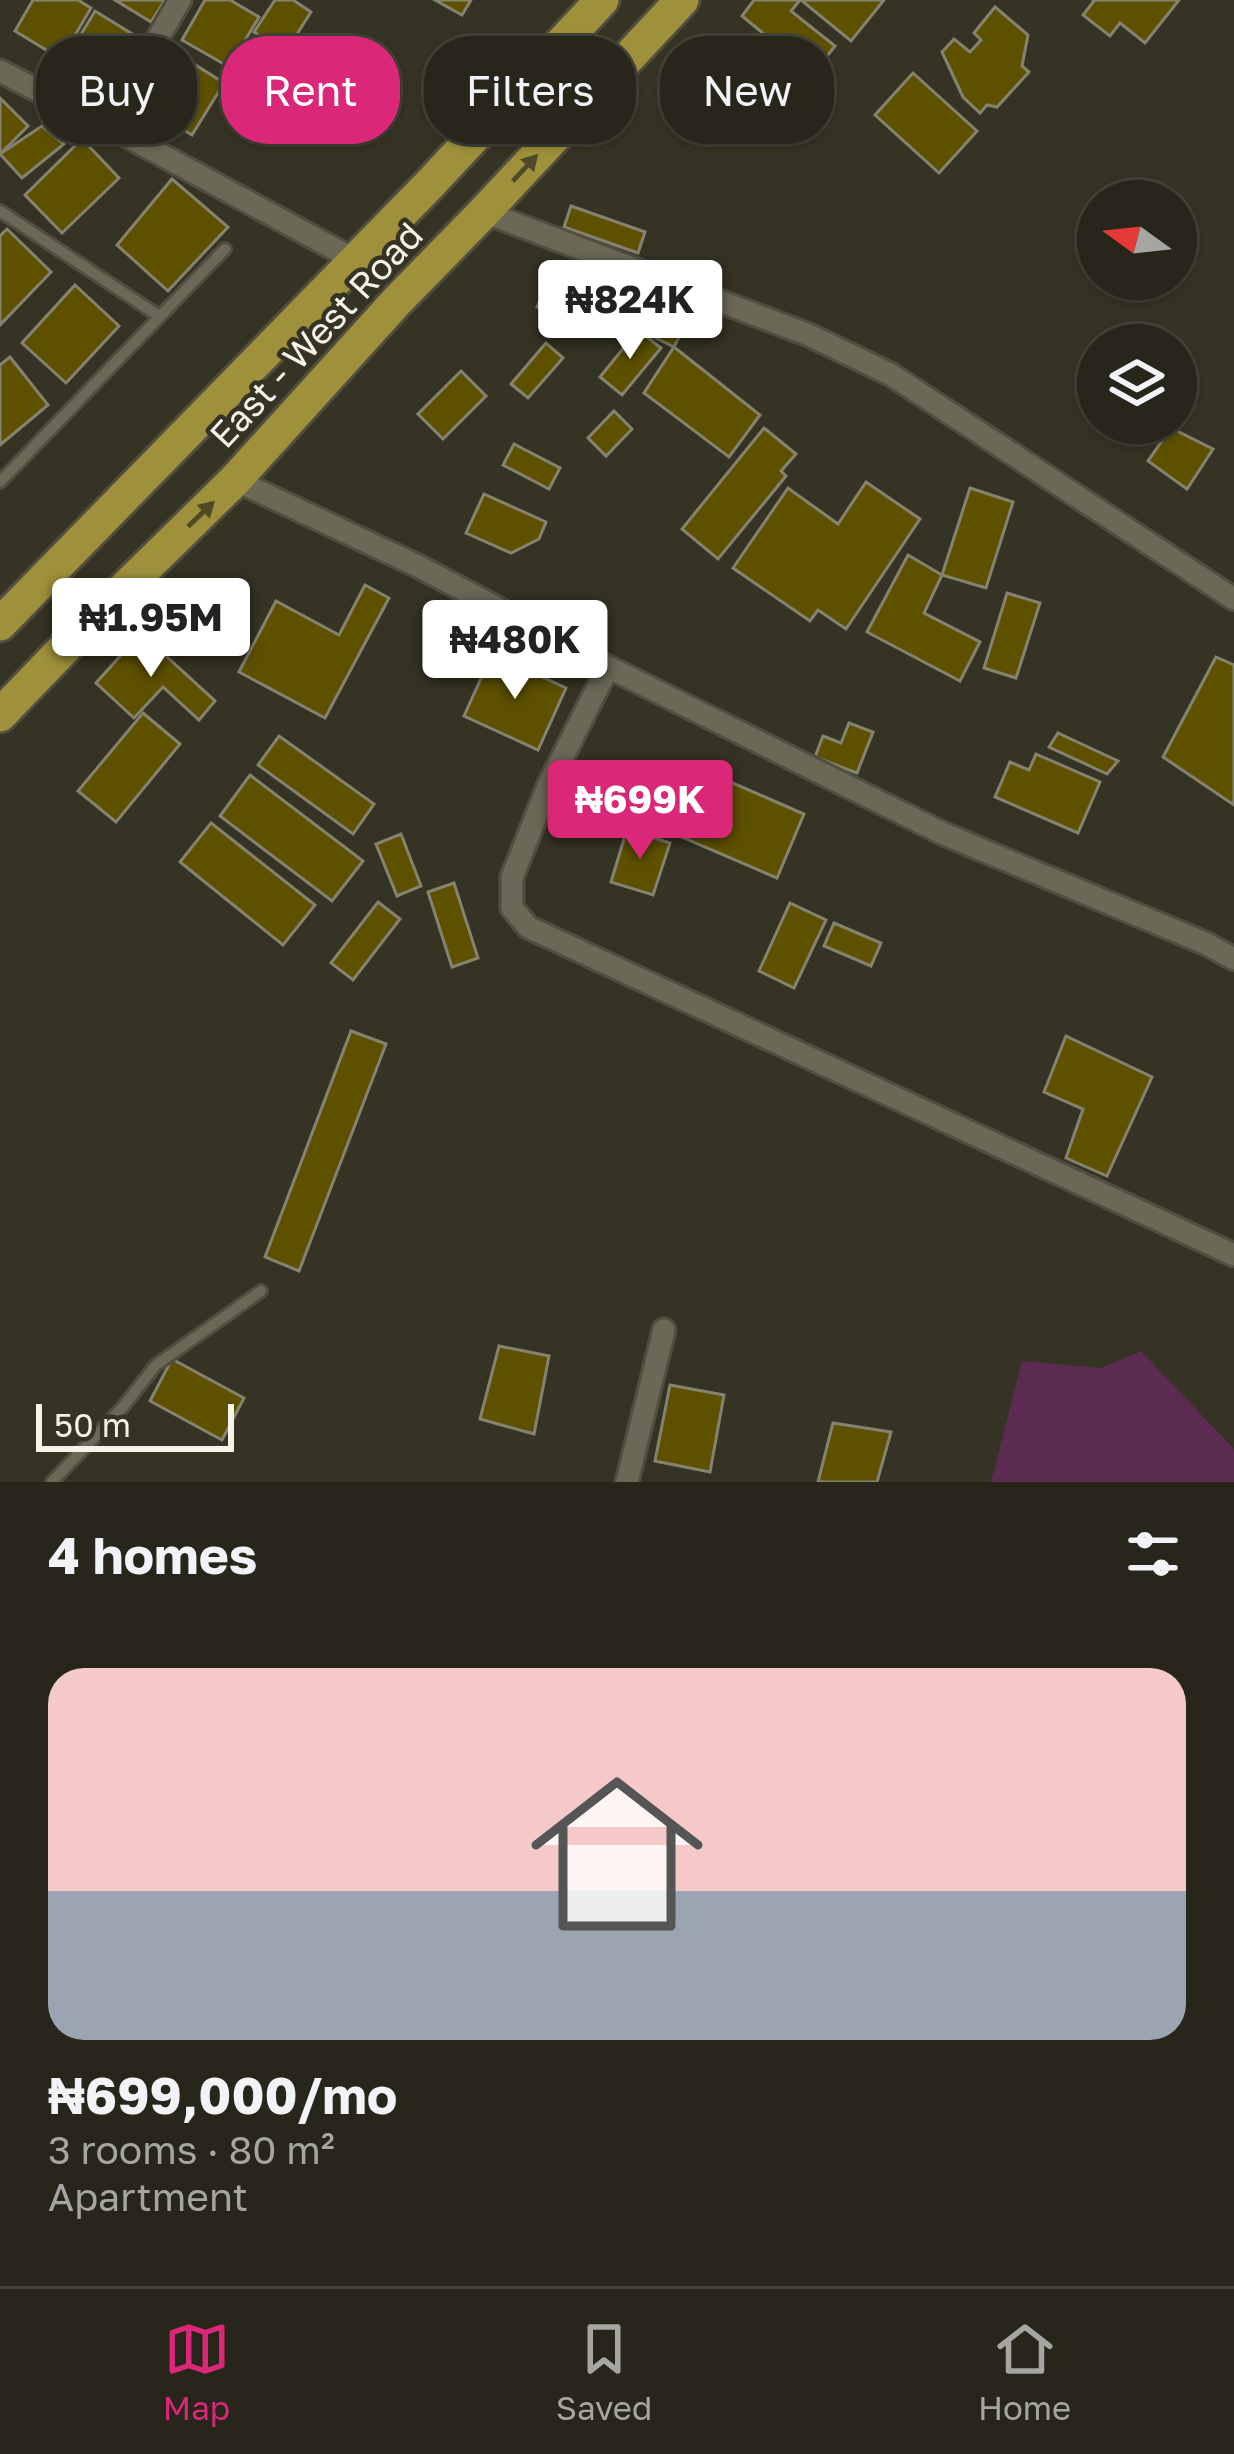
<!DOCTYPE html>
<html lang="en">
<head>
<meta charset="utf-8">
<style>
  :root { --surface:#28261a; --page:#302e23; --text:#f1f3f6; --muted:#a5a5a2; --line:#444339; --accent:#db2777 }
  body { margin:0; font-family:"Golos Text",sans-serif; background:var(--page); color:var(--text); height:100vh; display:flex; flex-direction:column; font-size:45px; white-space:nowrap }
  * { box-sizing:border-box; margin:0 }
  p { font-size:39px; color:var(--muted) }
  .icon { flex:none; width:66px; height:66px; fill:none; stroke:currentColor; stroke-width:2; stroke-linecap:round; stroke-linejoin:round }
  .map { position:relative; height:1482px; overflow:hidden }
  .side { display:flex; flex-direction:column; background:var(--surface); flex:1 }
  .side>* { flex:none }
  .top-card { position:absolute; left:36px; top:36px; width:1164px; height:108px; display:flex; gap:24px }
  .needle { width:78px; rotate:285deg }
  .controls { position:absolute; left:1077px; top:180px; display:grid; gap:24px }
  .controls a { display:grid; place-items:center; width:120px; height:120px; border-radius:50%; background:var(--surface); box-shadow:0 3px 9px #0004,0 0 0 3px var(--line); font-size:60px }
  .scale { position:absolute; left:36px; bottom:30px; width:198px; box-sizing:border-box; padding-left:12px; border:6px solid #f5f3e9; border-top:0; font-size:33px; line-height:42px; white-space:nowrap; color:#f5f3e9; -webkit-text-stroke:9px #353323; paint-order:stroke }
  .price { position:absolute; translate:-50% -102px; padding:0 27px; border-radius:12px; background:#fff; color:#222; font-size:39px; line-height:78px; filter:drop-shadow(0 3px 6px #0008) }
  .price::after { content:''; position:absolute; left:50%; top:72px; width:36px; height:27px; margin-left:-18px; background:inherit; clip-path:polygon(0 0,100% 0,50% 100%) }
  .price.selected { background:var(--accent); color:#fff }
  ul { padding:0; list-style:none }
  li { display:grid; align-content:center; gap:24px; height:636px; padding:0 48px }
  li span { display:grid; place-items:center; height:372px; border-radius:36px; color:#555 }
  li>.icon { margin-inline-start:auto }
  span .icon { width:216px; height:216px; fill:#fffc; stroke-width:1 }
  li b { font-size:51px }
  h2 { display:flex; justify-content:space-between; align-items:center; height:144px; padding:0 48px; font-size:51px }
  .tag { padding:0 42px; border-radius:48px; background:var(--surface); box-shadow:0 3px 9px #0004,0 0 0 3px var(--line); font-size:42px; line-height:108px }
  .tag.selected { background:var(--accent); color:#fff }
  .menu { display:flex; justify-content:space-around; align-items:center; height:168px; border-top:3px solid var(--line); background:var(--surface); font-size:33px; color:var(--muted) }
  .menu a { display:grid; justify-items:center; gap:6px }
  .menu .selected { color:var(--accent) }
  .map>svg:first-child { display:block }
  .green { fill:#5c2b52 }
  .building { fill:#5d5100; stroke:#858270; stroke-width:3 }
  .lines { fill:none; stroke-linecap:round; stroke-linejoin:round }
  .lane-casing { stroke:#514e40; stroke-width:16 }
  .street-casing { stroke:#514e40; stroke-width:27 }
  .primary-casing { stroke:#514e40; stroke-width:39 }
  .lane { stroke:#6b6857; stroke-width:10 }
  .street { stroke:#6b6857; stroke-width:21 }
  .primary { stroke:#9f913b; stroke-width:33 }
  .oneway { fill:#504a29 }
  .labels { text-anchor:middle; stroke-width:9; stroke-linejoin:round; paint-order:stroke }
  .street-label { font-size:36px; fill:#f5f3e9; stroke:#353323 }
</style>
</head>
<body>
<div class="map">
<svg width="1234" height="1482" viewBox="0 0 1234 1482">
  <rect width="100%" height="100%" fill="#353323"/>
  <polygon class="green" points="1141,1351 1234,1449 1234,1482 991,1482 1022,1361 1101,1368"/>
  <g class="building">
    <polygon points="33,0 78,0 91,8 61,59 15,31"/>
    <polygon points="115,0 165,0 151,22"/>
    <polygon points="205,0 230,0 259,17 229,67 182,40"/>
    <polygon points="275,0 293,0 311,12 285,53 254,32"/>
    <polygon points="435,0 471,0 462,15"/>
    <polygon points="754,0 800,0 791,11 835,46 813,74 742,16"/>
    <polygon points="801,0 884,0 851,41"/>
    <polygon points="1092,0 1179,0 1145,43 1120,23 1110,36 1083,15 1094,1"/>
    <polygon points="995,7 1028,35 1022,66 1029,72 997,107 987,105 980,113 963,97 942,52 954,39 970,52 981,40 974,33"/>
    <polygon points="95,11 142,40 112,89 65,61"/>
    <polygon points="172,50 224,83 192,135 140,103"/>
    <polygon points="913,73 977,131 939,173 875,115"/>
    <polygon points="0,98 28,126 0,154"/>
    <polygon points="42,126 64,144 22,178 0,154"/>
    <polygon points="82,139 119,178 62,233 25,195"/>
    <polygon points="172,179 228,227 168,291 117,245"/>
    <polygon points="571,206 645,232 638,253 564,227"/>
    <polygon points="7,229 51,272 0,325 0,236"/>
    <polygon points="554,270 574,279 557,316 537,307"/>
    <polygon points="75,285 119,326 66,383 22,343"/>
    <polygon points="652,306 686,323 674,347 640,330"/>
    <polygon points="638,330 661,348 622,395 600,377"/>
    <polygon points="546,343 563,358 528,398 511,384"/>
    <polygon points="674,347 760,415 729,457 644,393"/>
    <polygon points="10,357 48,405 0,445 0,365"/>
    <polygon points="461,371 486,396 443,439 418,414"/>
    <polygon points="614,411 632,429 606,456 588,438"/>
    <polygon points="1110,423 1144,423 1132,442 1108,427"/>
    <polygon points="764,428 796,454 781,471 786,476 718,559 682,529"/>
    <polygon points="1171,428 1213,449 1187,489 1148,461"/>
    <polygon points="514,444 560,468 549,489 503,465"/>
    <polygon points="866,482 920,519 846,629 818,610 810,621 733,568 788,488 838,524"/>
    <polygon points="970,488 1013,502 986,588 942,575"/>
    <polygon points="484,494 546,522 539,539 511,553 466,533"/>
    <polygon points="908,555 942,575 924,613 980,642 960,681 867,632"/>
    <polygon points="365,585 389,598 325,718 239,672 276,601 339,635"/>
    <polygon points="1007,593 1040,603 1016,678 984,668"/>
    <polygon points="141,633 215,701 199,720 163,687 134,718 96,683"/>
    <polygon points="492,654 566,688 538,750 464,716"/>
    <polygon points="1216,657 1234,665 1234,805 1163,757"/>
    <polygon points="143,713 180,744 116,822 78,791"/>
    <polygon points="849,723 873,732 857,773 815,757 823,736 841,743"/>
    <polygon points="1058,733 1118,761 1107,774 1049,747"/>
    <polygon points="279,736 374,804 353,834 258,765"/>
    <polygon points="1036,754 1100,782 1078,833 995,797 1010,762 1029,770"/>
    <polygon points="705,771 804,814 777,878 677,835"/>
    <polygon points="250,775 363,861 332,901 220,816"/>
    <polygon points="211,823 315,905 283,945 180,862"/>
    <polygon points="627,829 670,843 653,895 611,882"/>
    <polygon points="401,834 421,886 397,896 376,844"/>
    <polygon points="454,883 478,958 452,967 428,892"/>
    <polygon points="378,902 400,919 353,980 331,963"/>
    <polygon points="790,903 826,920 794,988 759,971"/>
    <polygon points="834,923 881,943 871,966 824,946"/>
    <polygon points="351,1031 386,1044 299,1271 265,1257"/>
    <polygon points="1066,1036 1152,1077 1107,1176 1066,1158 1083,1109 1044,1092"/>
    <polygon points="499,1346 549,1356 534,1434 480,1419"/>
    <polygon points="172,1359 244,1398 222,1440 150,1401"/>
    <polygon points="670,1385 724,1395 710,1472 655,1461"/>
    <polygon points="833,1423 891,1432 877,1482 818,1482"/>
  </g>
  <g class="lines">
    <g class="lane-casing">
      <g id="lane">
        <polyline points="0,211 159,316"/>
        <polyline points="0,482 225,249"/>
        <polyline points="52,1482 122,1408 156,1365 261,1291"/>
      </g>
    </g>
    <g class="street-casing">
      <g id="street">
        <polyline points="0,71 125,135 355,260"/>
        <polyline points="107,126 180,0"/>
        <polyline points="484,212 809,335 890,374 1234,599"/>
        <polyline points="235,480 418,566 608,667 944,834 1207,944 1234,959"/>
        <polyline points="608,667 549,784 512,877 512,908 528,927 1234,1255"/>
        <polyline points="627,1482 664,1330"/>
      </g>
    </g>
    <g class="primary-casing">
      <g id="primary">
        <polyline points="0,624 429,185 602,0"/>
        <polyline points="0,715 80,632 235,480 397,301 484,212 682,0"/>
      </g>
    </g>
    <use href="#lane" class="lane"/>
    <use href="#street" class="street"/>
    <use href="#primary" class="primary"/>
  </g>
  <defs><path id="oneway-solid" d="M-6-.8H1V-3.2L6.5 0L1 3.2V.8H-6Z" transform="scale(3)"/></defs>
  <g class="oneway">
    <use href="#oneway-solid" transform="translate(525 168) rotate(-47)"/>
    <use href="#oneway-solid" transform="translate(201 514) rotate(-44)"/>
  </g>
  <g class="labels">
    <g class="street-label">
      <text transform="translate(316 335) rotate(-47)" y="13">East - West Road</text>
    </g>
  </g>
</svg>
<div class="controls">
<a><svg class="needle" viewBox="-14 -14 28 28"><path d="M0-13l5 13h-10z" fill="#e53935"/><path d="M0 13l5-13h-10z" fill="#a5a5a2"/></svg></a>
<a><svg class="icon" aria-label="layers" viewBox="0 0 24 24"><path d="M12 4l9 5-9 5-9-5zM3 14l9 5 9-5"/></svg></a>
</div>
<div class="scale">50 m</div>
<b class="price" style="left:630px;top:362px">₦824K</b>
<b class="price" style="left:151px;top:680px">₦1.95M</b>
<b class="price" style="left:515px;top:702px">₦480K</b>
<b class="price selected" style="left:640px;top:862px">₦699K</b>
<div class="top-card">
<a class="tag">Buy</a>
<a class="tag selected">Rent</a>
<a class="tag">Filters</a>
<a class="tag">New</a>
</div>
</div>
<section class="side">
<h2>4 homes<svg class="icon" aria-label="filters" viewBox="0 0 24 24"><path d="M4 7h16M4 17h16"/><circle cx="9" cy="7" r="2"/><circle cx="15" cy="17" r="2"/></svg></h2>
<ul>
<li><span style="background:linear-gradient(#f6c9c9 60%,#9aa5b1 0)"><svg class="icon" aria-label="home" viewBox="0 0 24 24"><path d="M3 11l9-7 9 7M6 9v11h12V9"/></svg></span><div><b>₦699,000/mo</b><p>3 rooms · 80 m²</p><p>Apartment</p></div></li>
</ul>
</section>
<nav class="menu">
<a class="selected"><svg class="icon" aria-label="map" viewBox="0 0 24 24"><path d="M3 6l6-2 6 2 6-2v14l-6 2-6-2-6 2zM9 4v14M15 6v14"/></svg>Map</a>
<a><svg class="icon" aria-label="saved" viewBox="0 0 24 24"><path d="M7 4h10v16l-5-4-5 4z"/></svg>Saved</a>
<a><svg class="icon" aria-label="home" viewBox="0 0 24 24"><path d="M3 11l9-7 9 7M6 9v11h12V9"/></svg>Home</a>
</nav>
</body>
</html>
